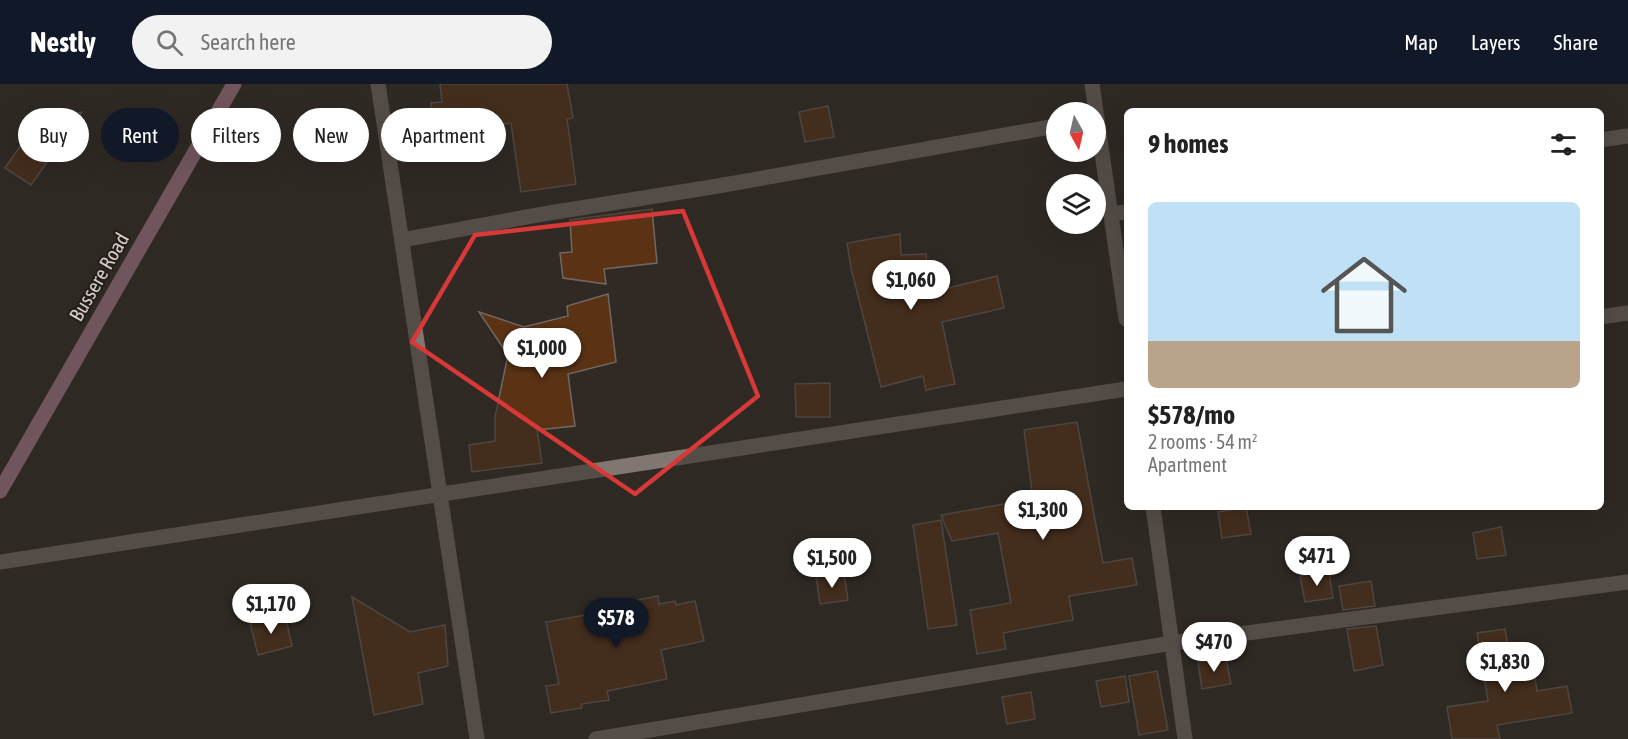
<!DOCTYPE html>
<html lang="en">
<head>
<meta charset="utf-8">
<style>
  :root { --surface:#fff; --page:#f2f2f2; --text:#222; --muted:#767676; --line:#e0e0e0; --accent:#111827 }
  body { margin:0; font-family:"Asap Condensed",sans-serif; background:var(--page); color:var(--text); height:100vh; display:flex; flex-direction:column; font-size:22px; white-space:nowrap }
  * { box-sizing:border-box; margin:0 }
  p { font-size:20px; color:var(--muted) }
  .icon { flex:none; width:33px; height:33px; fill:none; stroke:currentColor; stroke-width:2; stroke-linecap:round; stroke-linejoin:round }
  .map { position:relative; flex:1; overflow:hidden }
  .panel { position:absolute; left:1124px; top:24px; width:480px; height:402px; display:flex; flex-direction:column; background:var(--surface); border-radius:9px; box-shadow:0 6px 24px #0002 }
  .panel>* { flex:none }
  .top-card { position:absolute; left:18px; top:24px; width:570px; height:54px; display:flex; gap:12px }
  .needle { width:39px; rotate:172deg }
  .buttons { position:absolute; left:1046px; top:18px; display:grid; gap:12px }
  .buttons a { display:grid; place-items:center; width:60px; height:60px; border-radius:50%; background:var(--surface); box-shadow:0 6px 24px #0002; font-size:30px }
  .price { position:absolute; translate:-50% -51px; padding:0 14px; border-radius:21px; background:#fff; color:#222; font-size:20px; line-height:39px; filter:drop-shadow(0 2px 3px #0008) }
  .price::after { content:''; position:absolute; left:50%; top:36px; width:18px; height:14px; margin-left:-9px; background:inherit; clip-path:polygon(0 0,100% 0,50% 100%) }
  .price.selected { background:var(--accent); color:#fff }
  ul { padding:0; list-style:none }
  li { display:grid; align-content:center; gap:12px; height:318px; padding:0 24px }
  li+li { border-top:2px solid var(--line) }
  li span { display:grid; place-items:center; height:186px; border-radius:9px; color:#555 }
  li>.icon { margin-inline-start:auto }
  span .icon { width:108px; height:108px; fill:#fffc; stroke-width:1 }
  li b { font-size:26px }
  h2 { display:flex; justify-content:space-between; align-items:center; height:72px; padding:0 24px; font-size:26px }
  .pill { padding:0 21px; border-radius:27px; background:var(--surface); box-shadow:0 6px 24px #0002; font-size:21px; line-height:54px }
  .pill.selected { background:var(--accent); color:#fff }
  header { display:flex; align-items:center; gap:36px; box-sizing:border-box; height:84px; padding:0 30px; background:var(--accent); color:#fff }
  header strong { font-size:28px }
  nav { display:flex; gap:33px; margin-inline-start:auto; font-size:21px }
  .search { width:420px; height:54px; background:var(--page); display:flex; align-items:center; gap:15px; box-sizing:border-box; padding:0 21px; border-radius:33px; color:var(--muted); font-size:22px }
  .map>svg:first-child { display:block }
  .building { fill:#5b3214; stroke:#716863; stroke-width:1.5 }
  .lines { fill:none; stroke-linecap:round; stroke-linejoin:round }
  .minor { stroke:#807771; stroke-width:15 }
  .major { stroke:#c28ba0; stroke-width:15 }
  .marked { fill:none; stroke:#d63938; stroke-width:4.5; stroke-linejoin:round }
  .labels { text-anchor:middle; stroke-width:4.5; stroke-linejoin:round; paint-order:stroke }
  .street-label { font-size:20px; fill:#d5d0cd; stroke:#271f1b }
</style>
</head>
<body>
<header>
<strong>Nestly</strong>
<div class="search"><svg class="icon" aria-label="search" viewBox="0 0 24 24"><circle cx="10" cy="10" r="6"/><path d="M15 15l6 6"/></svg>Search here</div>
<nav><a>Map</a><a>Layers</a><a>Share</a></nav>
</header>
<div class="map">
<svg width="1628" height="655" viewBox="0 0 1628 655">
  <rect width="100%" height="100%" fill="#302924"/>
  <g class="building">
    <polygon points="440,0 567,0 573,34 567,35 576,100 521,108 511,39 434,49 431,19 442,18"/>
    <polygon points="828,22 834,53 805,58 799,28"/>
    <polygon points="82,28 31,101 5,84 35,41"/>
    <polygon points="652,125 657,179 604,185 606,200 563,194 560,169 572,168 570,136"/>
    <polygon points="900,150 901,171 926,170 928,209 997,192 1004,224 942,238 955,300 926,306 923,292 881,303 851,184 847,159"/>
    <polygon points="608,210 616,278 568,290 575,342 537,346 542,379 472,388 469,361 495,357 495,333 508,271 479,228 524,243 568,232 567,222"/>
    <polygon points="830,299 830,333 796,333 795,300"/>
    <polygon points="1077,338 1103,479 1132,474 1137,501 1069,512 1073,536 1003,549 1006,565 977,570 970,526 1011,519 998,449 952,457 941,431 1033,415 1024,346"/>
    <polygon points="1246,423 1251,450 1222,454 1218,428"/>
    <polygon points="941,436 957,541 928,545 913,441"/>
    <polygon points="1501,443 1506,471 1477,475 1473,449"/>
    <polygon points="1329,487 1333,514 1305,518 1300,492"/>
    <polygon points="844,489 848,516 820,520 816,493"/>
    <polygon points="1371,497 1375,522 1343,526 1339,502"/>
    <polygon points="658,512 659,520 675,517 676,521 695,517 704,557 661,566 667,595 607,607 609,616 581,620 582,624 551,629 546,602 559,600 546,538 613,526 612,521"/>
    <polygon points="352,513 410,548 445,541 448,582 418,589 423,620 374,631"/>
    <polygon points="285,531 292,562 258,571 250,539"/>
    <polygon points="1376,542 1383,581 1354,587 1347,545"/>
    <polygon points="1505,545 1510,573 1531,570 1537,607 1567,602 1572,629 1497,641 1500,655 1452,655 1447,623 1488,617 1477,549"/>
    <polygon points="1226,574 1231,600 1202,605 1198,578"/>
    <polygon points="1157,587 1168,646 1139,651 1129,592"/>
    <polygon points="1125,592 1129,618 1101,623 1096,597"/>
    <polygon points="1031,608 1035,635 1007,640 1002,613"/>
  </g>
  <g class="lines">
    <g class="minor">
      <polyline points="378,0 477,655"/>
      <polyline points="1092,0 1126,235"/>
      <polyline points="1600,56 1628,52"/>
      <polyline points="1111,130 1126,128"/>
      <polyline points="402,156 543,130 712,103 1056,42"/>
      <polyline points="1600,233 1628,229"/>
      <polyline points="1153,423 1185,655"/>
      <polyline points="0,478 1126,305"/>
      <polyline points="596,655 1172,559 1628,498"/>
    </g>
    <polyline class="major" points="0,407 234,0"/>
  </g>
  <path d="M0 0H1628V655H0ZM683 127 758 312 635 410 412 258 475 151Z" fill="#302924" fill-opacity=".55" fill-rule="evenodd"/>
  <path class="marked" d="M683 127 758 312 635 410 412 258 475 151Z"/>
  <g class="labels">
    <g class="street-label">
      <text transform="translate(99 193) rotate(-60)" y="7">Bussere Road</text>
    </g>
  </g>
</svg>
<div class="buttons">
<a><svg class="needle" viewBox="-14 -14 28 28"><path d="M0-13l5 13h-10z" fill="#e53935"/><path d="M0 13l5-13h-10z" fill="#767676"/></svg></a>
<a><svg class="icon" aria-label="layers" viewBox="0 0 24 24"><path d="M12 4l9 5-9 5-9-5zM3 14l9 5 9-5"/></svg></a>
</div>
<b class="price" style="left:911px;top:227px">$1,060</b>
<b class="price" style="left:542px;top:295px">$1,000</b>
<b class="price" style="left:1043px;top:457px">$1,300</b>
<b class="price" style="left:1317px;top:503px">$471</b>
<b class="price" style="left:832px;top:505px">$1,500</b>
<b class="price" style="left:271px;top:551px">$1,170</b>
<b class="price selected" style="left:616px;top:565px">$578</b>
<b class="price" style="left:1214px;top:589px">$470</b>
<b class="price" style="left:1505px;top:609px">$1,830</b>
<div class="top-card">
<a class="pill">Buy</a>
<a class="pill selected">Rent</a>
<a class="pill">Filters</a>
<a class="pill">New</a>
<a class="pill">Apartment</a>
</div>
<section class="panel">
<h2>9 homes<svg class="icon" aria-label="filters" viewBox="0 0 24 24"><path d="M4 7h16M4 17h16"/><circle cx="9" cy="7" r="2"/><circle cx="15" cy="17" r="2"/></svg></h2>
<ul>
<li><span style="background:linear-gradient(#bfe0f5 75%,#b9a48a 0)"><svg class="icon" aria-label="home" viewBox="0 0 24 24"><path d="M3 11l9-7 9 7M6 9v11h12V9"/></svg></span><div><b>$578/mo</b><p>2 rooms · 54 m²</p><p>Apartment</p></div></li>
</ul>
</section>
</div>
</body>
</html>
